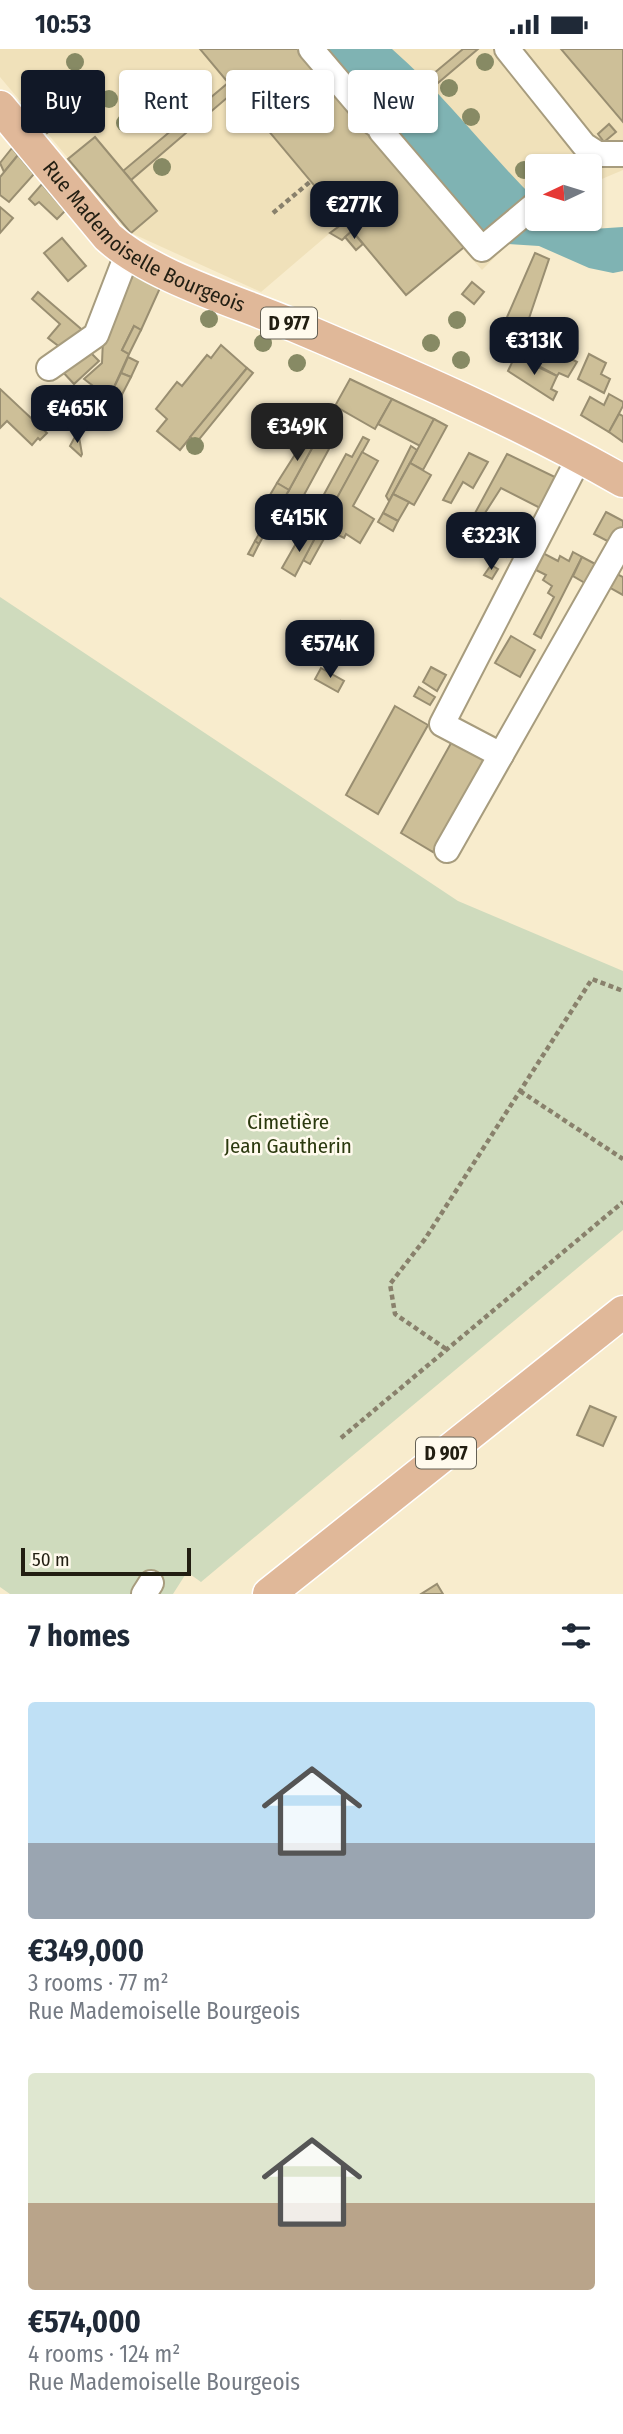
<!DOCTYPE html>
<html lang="en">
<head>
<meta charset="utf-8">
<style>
  :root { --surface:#fff; --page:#f6f6f7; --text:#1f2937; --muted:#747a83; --accent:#111827 }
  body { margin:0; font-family:"Fira Sans Condensed",sans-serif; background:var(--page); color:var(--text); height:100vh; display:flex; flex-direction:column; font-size:26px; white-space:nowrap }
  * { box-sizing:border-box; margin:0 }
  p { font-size:23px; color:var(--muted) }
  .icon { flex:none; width:38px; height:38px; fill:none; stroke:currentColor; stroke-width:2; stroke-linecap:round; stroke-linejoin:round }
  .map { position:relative; height:1545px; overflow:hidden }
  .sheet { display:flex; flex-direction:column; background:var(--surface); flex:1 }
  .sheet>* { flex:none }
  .hud { position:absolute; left:21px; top:21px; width:581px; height:63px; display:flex; gap:14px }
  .needle { width:46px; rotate:266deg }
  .fabs { position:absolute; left:525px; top:105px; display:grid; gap:14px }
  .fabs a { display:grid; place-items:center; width:77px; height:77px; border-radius:7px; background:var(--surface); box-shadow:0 2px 5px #0004; font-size:35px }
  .scale { position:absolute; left:21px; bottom:18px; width:170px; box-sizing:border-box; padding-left:7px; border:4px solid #221e12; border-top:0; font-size:19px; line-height:24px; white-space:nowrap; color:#221e12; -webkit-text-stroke:5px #fffaed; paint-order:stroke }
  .price { position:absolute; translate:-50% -60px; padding:0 16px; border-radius:14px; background:var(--accent); color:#fff; font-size:23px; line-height:46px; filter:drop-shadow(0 2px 4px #0008) }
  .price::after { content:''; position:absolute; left:50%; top:42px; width:21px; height:16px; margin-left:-10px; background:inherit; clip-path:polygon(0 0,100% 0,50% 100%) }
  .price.selected { background:#222; color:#fff }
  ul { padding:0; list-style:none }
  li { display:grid; align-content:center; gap:14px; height:371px; padding:0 28px }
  li span { display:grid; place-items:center; height:217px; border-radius:7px; color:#555 }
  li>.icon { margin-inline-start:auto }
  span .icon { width:126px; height:126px; fill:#fffc; stroke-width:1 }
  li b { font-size:30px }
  h2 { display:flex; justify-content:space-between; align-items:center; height:84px; padding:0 28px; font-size:30px }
  .pill { padding:0 24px; border-radius:7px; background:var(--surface); box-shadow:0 2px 5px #0004; font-size:24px; line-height:63px }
  .pill.selected { background:var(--accent); color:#fff }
  .status { display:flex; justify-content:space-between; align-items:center; height:49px; padding:0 35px; background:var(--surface); direction:ltr }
  .status svg { height:19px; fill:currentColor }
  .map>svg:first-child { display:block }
  .built { fill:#f0e1ba }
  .green { fill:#cfdbbd }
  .water { fill:#7fb3b3 }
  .building { fill:#cdbf98; stroke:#998e71; stroke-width:2 }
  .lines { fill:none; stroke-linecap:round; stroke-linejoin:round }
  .minor-casing { stroke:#a79c7e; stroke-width:28 }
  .major-casing { stroke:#fff; stroke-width:35 }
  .path { stroke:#89816c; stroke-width:4.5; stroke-dasharray:5 3.5; stroke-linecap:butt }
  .minor { stroke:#fff; stroke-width:24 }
  .major { stroke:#e0b899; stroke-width:32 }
  .tree { fill:#878a64 }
  .labels { text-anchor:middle; stroke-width:5; stroke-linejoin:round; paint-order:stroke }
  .shield { fill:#fffaed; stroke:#646054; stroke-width:2 }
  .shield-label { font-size:19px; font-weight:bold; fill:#221e12 }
  .street-label { font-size:21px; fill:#221e12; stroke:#fffaed }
  .park-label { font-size:21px; fill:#2b390e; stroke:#fffaed }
</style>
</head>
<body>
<div class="status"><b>10:53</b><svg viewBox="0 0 49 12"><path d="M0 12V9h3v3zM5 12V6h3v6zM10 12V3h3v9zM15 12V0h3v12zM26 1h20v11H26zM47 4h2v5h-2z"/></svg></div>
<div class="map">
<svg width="623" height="1545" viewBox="0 0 623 1545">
  <rect width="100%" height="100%" fill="#f8eccd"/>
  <polygon class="built" points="0,0 623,0 623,121 590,135 590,117 537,117 537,164 500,196 504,199 482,221 462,199 406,246 363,196 356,201 345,188 342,191 330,184 261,243 131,184 0,28"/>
  <polygon class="green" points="0,548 458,852 623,922 623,1181 201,1533 187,1523 173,1545 10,1545 0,1538"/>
  <path class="water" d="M320 0H392C445 46 487 103 537 152V170H560L578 181 623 178V222L613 224 589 219 539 197 506 195 484 182Z"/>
  <g class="building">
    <polygon points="200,0 302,0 463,192 463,199 406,246"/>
    <polygon points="463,0 478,0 386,78 379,70"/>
    <polygon points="561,0 623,0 623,73"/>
    <polygon points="47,32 73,63 47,84 22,54"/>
    <polygon points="228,34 235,42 131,131 123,122"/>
    <polygon points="147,51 165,72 158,77 141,56"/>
    <polygon points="609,75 616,83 604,93 598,85"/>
    <polygon points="95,88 157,162 131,184 68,110"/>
    <polygon points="12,99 18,106 4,123 0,114"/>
    <polygon points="18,106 34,125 9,153 0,146 0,128"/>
    <polygon points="42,135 65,162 57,170 39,153 35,156 29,150"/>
    <polygon points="0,158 13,169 0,184"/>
    <polygon points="345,173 352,182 342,191 330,184"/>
    <polygon points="352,182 363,195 356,201 345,188"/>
    <polygon points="62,189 86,217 68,232 44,204"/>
    <polygon points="535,204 549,210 522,290 501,282"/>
    <polygon points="133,226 160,239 141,281 134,277 122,301 129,305 109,349 84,330 102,314 103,290"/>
    <polygon points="472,233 484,243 474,255 462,245"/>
    <polygon points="38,243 87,285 65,302 48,289 60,275 32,250"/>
    <polygon points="553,275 563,280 557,293 548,288"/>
    <polygon points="134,277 141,281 129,305 122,301"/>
    <polygon points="520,295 541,303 535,315 515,307"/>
    <polygon points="544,295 577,313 568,328 559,324 557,327 535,315"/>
    <polygon points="221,296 247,319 180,401 157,382 167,370 156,360 177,333 182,337 207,306 211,309"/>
    <polygon points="85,298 99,312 74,335 61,321"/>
    <polygon points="589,305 606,314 601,325 610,330 604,344 578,330"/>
    <polygon points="515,307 557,327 551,340 557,343 553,351 508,322"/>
    <polygon points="128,308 138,313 131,328 121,324"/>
    <polygon points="247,319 253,324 197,393 190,388"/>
    <polygon points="121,324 131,328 112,365 106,355"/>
    <polygon points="350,330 392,350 375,380 335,357"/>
    <polygon points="0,340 47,384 40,391 38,389 32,396 7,372 0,379"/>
    <polygon points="609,345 623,353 623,357 609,383 581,366 590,348 604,356"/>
    <polygon points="392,350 434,370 420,397 378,375"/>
    <polygon points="332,363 342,369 342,376 298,457 284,450"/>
    <polygon points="619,365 623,367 623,393 609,383"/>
    <polygon points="434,370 447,377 423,421 410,414"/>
    <polygon points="78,382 82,405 81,407 70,397"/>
    <polygon points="308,385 317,390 289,441 277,434"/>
    <polygon points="363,388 369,391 318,484 308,478 316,460 346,405 352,408"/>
    <polygon points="411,397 417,401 389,452 386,447"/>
    <polygon points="362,403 378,412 353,457 374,470 360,494 346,485 344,489 334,484 336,480 331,477 310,515 303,511"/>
    <polygon points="469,404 488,413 473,439 463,433 451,454 443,451"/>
    <polygon points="507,405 559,430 544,461 501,439 467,492 461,490"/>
    <polygon points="410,414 431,426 414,456 393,445"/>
    <polygon points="277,434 289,441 282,453 270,446"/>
    <polygon points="393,445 409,453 398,472 383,464"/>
    <polygon points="274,458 278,461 259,495 255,492"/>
    <polygon points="606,463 623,472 623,479 613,495 594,485"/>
    <polygon points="383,464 398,472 393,482 378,473"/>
    <polygon points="491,465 534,487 528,498 515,491 506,508 477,493"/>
    <polygon points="303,482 315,489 295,527 282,519"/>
    <polygon points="255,492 259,495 253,507 248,505"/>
    <polygon points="573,503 582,508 541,589 534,585 554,548 548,544 552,537 543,531 546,526 534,520 543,504 558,512 560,507 569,512"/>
    <polygon points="582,508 601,518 590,537 573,527"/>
    <polygon points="491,516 498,520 492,530 484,526"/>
    <polygon points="613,523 623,528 623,546 605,536"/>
    <polygon points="341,572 354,580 356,575 371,584 355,614 327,597"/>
    <polygon points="511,587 535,601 520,628 495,614"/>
    <polygon points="431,618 446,626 437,642 423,633"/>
    <polygon points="321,619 344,632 338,643 315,630"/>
    <polygon points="419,638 435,648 430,656 414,647"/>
    <polygon points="395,657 428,676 378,765 346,746"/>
    <polygon points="455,687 487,705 433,803 401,784"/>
    <polygon points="590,1357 616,1368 603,1397 577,1386"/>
    <polygon points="437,1535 443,1545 421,1545"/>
  </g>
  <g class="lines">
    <g class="minor-casing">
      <g id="minor">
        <polyline points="311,0 374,74"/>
        <polyline points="507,0 584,96 598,105 623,105"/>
        <polyline points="381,82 482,200 537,154"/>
        <polyline points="49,319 96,286 128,203"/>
        <polyline points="501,706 442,675 580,407"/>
        <polyline points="447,801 623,491"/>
        <polyline points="144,1545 151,1534"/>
      </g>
    </g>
    <g class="major-casing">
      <g id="major">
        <path id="s1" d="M0 58 108 188C152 228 239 253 295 277 406 324 518 372 623 432"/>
        <polyline points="269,1545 623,1263"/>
      </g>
    </g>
    <g class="path">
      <polyline points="273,164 311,132"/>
      <polyline points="520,1042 623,1110"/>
      <polyline points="446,1300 395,1265 390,1235 425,1190 592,930 623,942"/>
      <polyline points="341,1389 623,1153"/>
    </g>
    <use href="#minor" class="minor"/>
    <use href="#major" class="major"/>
  </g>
  <g class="tree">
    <circle cx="75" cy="13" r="9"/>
    <circle cx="485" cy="13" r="9"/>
    <circle cx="449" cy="39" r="9"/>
    <circle cx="109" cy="50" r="9"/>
    <circle cx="471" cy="68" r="9"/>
    <circle cx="125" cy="74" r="9"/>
    <circle cx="162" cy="118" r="9"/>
    <circle cx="524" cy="121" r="9"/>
    <circle cx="209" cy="270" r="9"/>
    <circle cx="457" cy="271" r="9"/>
    <circle cx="263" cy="294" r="9"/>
    <circle cx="431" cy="294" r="9"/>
    <circle cx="461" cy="311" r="9"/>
    <circle cx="297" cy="314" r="9"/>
    <circle cx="195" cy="397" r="9"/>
  </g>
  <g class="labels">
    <g class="shield">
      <rect x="261" y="258.5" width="56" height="31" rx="5"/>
      <rect x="416" y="1388.5" width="60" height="31" rx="5"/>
    </g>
    <g class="shield-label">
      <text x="289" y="281">D 977</text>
      <text x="446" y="1411">D 907</text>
    </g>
    <g class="street-label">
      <text dy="7" stroke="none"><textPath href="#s1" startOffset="198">Rue Mademoiselle Bourgeois</textPath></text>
    </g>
    <g class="park-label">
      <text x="288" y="1080">Cimetière<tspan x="288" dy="24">Jean Gautherin</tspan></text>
    </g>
  </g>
</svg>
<div class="fabs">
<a><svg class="needle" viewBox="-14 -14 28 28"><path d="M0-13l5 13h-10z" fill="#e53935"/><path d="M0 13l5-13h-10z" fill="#747a83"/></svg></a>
</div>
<div class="scale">50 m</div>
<b class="price" style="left:354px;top:192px">€277K</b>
<b class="price" style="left:534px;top:328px">€313K</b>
<b class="price" style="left:77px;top:396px">€465K</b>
<b class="price selected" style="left:297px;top:414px">€349K</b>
<b class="price" style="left:299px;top:505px">€415K</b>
<b class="price" style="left:491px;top:523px">€323K</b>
<b class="price" style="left:330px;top:631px">€574K</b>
<div class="hud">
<a class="pill selected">Buy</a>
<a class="pill">Rent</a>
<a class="pill">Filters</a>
<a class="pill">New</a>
</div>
</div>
<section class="sheet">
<h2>7 homes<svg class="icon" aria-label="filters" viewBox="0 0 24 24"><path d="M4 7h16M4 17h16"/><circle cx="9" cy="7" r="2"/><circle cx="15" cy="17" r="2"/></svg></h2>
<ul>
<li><span style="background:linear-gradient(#bfe0f5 65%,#9aa5b1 0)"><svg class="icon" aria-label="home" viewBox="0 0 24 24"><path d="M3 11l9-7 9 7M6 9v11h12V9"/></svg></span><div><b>€349,000</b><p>3 rooms · 77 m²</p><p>Rue Mademoiselle Bourgeois</p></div></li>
<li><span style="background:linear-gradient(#dfe7d0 60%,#b9a48a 0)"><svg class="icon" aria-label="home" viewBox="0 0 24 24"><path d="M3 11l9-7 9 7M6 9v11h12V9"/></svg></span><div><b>€574,000</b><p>4 rooms · 124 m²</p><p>Rue Mademoiselle Bourgeois</p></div></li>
</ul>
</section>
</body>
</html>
